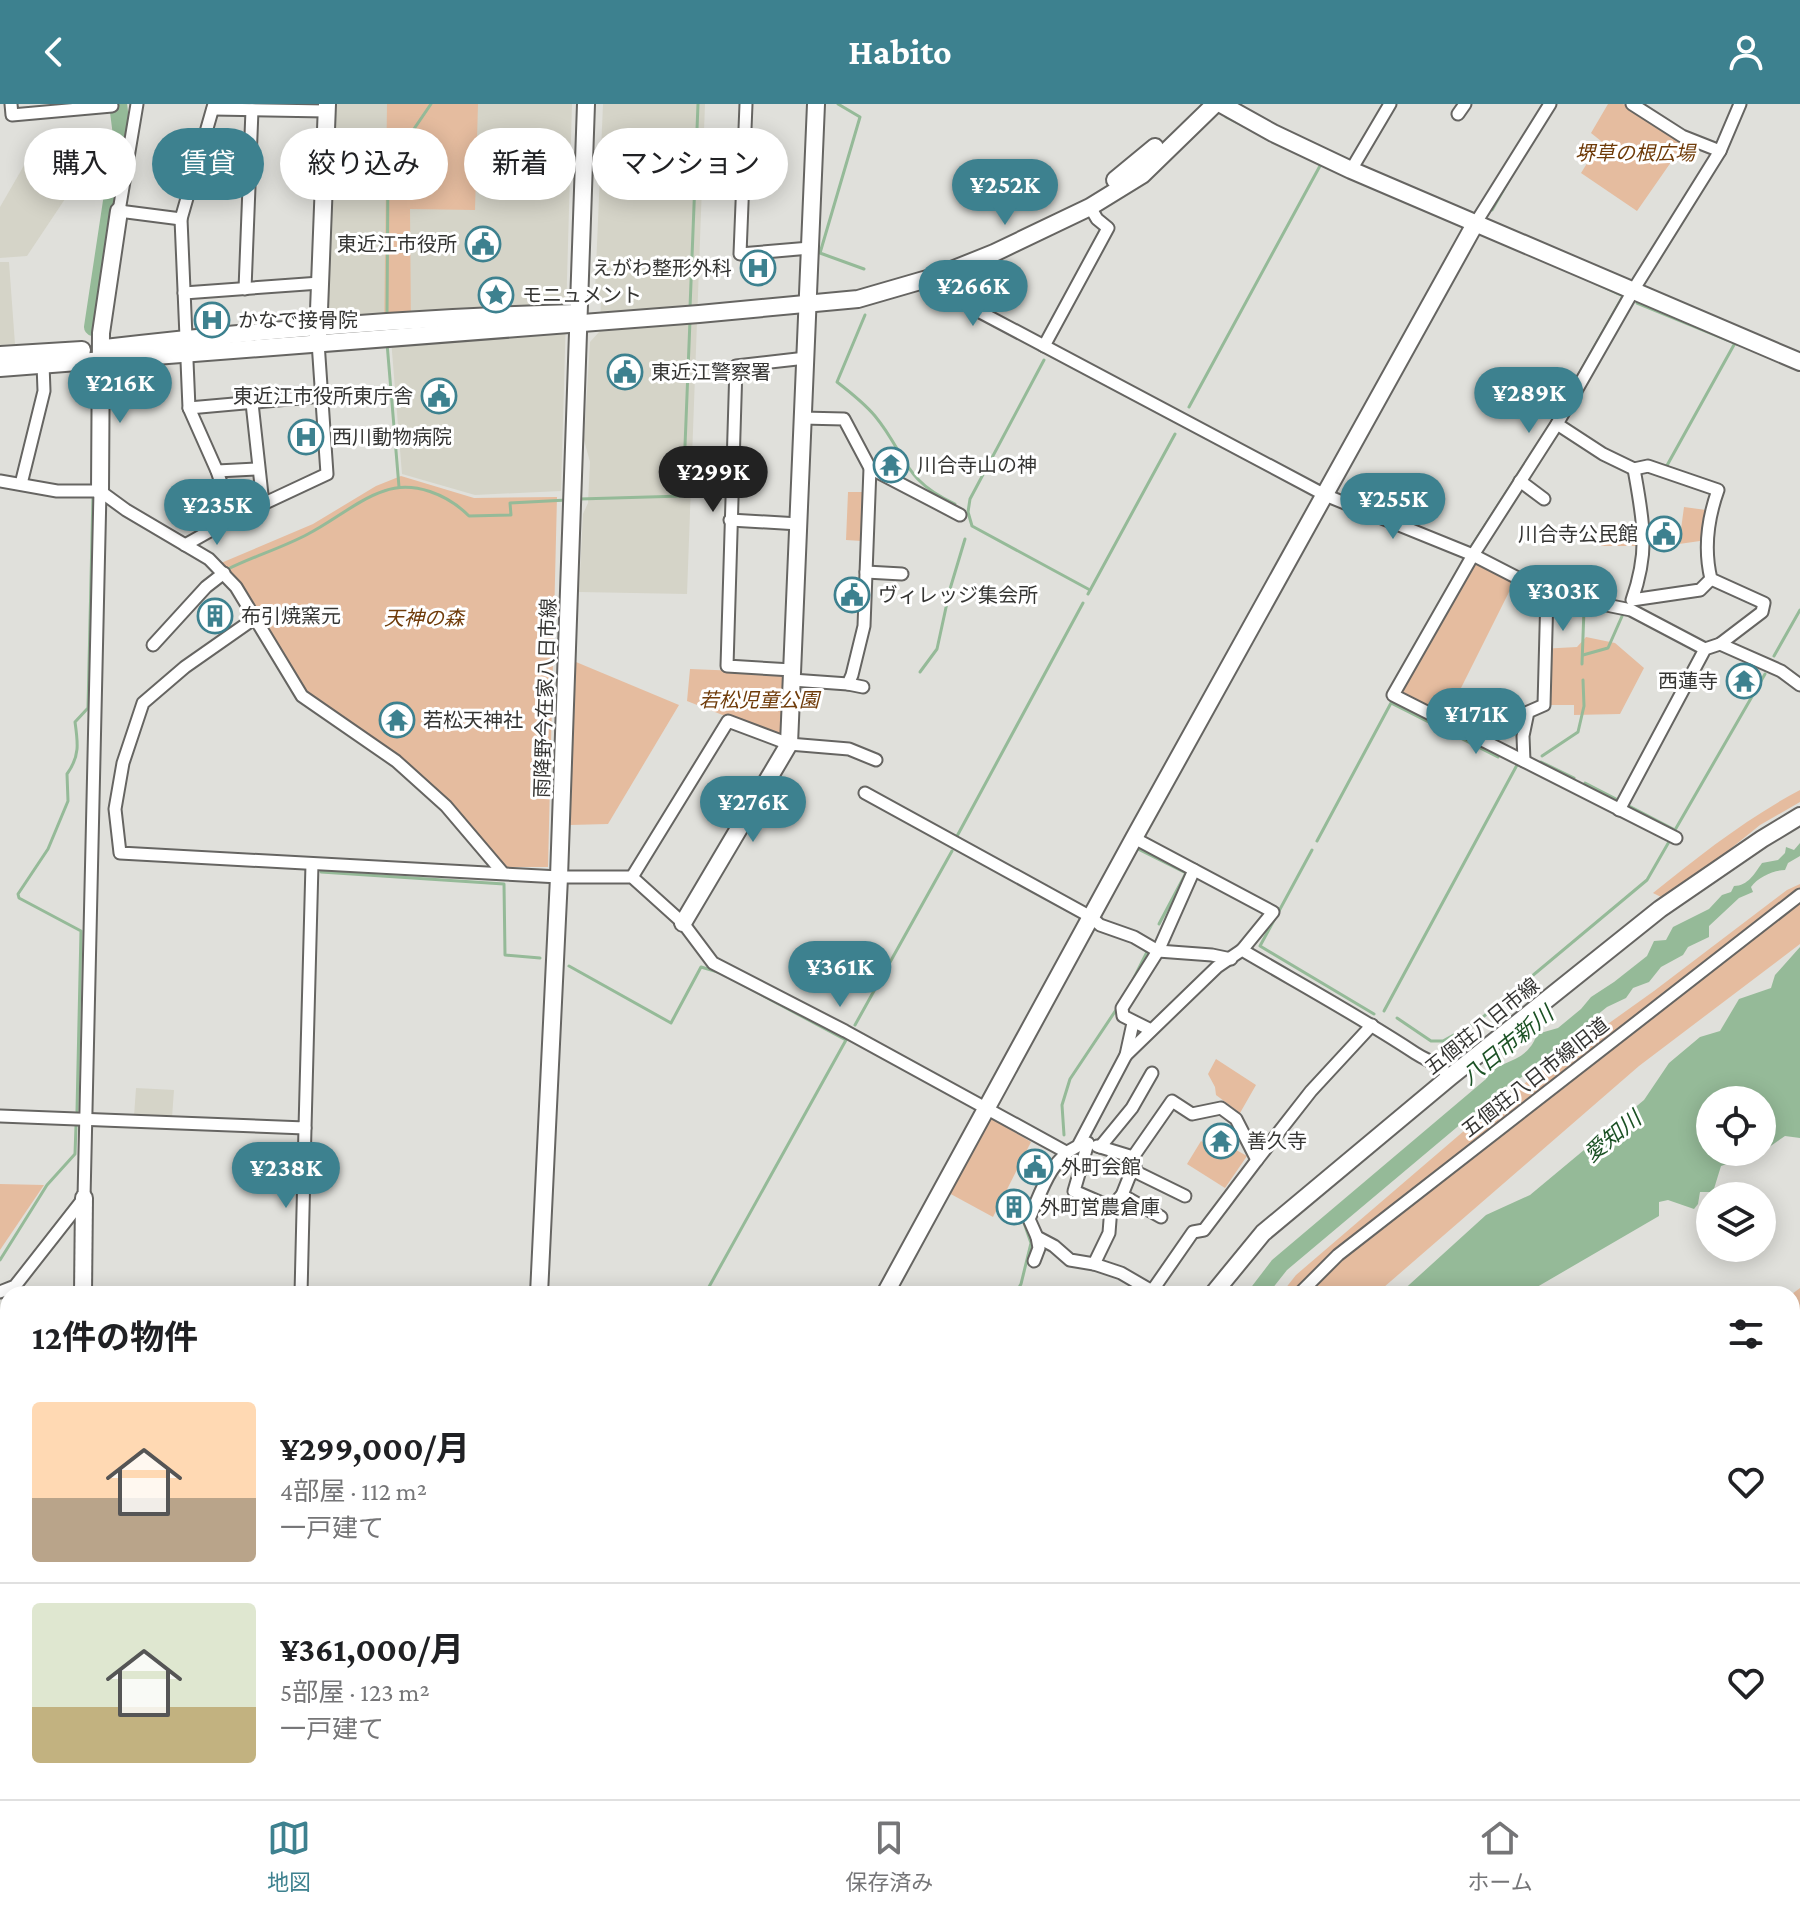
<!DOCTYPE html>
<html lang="ja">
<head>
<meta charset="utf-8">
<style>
  :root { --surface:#fff; --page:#f2f2f2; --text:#202124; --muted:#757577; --line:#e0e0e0; --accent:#3d818f }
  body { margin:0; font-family:"Crimson Pro","Noto Sans JP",serif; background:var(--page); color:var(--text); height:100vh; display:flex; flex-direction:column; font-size:30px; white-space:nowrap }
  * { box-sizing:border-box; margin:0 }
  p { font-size:26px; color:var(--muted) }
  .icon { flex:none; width:44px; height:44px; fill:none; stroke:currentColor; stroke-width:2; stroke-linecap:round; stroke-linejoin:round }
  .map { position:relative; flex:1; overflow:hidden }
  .drawer { position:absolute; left:0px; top:1182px; width:1800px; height:514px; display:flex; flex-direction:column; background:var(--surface); border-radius:24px 24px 0 0; box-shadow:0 4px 20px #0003 }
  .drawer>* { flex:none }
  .banner { position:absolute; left:24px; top:24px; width:800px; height:72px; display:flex; gap:16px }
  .buttons { position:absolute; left:1696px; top:982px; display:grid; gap:16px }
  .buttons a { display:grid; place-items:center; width:80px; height:80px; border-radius:50%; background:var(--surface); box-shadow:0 4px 20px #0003; font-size:40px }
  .price { position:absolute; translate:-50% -68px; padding:0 18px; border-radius:28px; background:var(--accent); color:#fff; font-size:26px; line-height:52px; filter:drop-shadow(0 2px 4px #0008) }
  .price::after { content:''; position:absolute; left:50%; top:48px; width:24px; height:18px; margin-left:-12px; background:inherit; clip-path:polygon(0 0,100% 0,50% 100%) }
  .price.on { background:#222; color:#fff }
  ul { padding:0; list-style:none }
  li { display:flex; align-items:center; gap:24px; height:200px; padding:0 32px }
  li+li { border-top:2px solid var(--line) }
  li span { display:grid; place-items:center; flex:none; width:224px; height:160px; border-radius:8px; color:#555 }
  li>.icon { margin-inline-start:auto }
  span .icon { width:96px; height:96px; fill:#fffc; stroke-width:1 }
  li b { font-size:34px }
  h2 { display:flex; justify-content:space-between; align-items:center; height:96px; padding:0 32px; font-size:34px }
  .tag { padding:0 28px; border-radius:36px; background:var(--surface); box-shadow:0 4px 20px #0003; font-size:28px; line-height:72px }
  .tag.on { background:var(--accent); color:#fff }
  header { display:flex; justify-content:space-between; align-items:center; height:104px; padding:0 32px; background:var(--accent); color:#fff; font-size:36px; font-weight:700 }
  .menu { display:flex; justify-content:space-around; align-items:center; height:112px; border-top:2px solid var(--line); background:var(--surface); font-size:22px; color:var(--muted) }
  .menu a { display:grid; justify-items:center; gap:4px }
  .menu .on { color:var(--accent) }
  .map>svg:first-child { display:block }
  .built { fill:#d5d4c8 }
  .green { fill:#e5bc9f }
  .water { fill:#95ba98 }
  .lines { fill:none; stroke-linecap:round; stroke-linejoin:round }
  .stream { stroke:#95ba98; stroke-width:3 }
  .river { stroke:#95ba98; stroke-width:18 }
  .street-casing { stroke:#666562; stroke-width:15 }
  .secondary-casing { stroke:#666562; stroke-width:20 }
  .street { stroke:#fff; stroke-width:11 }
  .secondary { stroke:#fff; stroke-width:16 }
  .labels { text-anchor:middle; stroke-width:6; stroke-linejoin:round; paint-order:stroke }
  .park-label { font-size:20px; font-style:italic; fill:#6f3b09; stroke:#fff }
  .poi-label { font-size:20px; fill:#353533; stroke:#fff; text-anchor:start }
  .street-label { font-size:20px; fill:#353533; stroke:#fff }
  .water-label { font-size:22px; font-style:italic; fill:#1b5124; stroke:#fff }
</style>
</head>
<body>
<header><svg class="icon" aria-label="back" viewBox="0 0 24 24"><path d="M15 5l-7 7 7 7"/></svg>Habito<svg class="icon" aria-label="person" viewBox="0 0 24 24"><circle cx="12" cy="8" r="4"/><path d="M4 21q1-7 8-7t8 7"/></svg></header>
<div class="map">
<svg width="1800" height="1695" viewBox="0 0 1800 1695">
  <rect width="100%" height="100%" fill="#e0e0db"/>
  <g class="built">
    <polygon points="334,0 572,0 561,387 475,391 402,370 389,211 335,215 327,209"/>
    <polygon points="603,0 705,0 687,490 579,488 583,410 588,399 590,358 584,336 590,238 600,227 601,195 595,187"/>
    <polygon points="30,51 69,89 27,152 0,154 0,103"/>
    <polygon points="0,158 9,158 15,240 0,241"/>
    <polygon points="136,984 174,986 172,1014 134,1012"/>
  </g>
  <g class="green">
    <polygon points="387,0 478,0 475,106 410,105 411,227 384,228"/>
    <polygon points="1608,0 1623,0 1685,38 1637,107 1581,69 1601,37 1591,29"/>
    <polygon points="401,372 474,394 557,393 548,763 506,763 448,698 306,589 251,498 221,459 313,420 376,382"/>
    <polygon points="848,388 864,388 862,437 846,436"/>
    <polygon points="1684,403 1706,406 1700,437 1679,440"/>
    <polygon points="1639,418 1641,442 1601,442 1600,428 1602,421"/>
    <polygon points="1473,451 1516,474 1445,616 1393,591"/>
    <polygon points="1586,533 1615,539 1644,564 1620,610 1574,611 1574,601 1544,601 1540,545 1577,543"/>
    <polygon points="576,558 679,601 608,720 570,721"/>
    <polygon points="690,565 790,569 786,636 687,597"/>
    <path d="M1800 686V698L1760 721 1667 796 1653 789C1700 751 1747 714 1800 686Z"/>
    <polygon points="1800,780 1800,840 1639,962 1376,1190 1281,1190 1296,1171 1493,1002 1654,887 1787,786"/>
    <polygon points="1216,955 1256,981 1240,1009 1216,991 1215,983 1208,970"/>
    <polygon points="988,1012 1031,1038 993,1113 947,1088"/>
    <polygon points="1201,1037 1222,1051 1229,1042 1247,1052 1225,1084 1187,1060"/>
    <polygon points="0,1080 44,1081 0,1146"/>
    <polygon points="1800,1184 1800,1299 1792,1305 1792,1190"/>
    <polygon points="1800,1328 1800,1413 1792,1420 1792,1332"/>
    <polygon points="1282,1688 1390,1688 1384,1695 1277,1695"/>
    <polygon points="1609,1688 1720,1688 1710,1695 1613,1695"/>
  </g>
  <g class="water">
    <path d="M1800 739V752L1788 759 1785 766C1774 766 1758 773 1751 783L1753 788 1739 794 1709 822V833L1688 843 1683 851 1661 863 1649 878 1633 884 1626 894 1607 903 1577 927 1565 945 1500 987 1287 1166 1268 1190H1246L1272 1156 1486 975C1499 953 1526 962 1537 930L1558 924 1581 905 1591 893 1614 878 1647 852 1654 837 1666 836 1673 823 1709 805 1722 791 1731 788 1734 782C1748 782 1755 769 1762 759L1778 756 1785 749 1786 743 1794 746Z"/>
    <polygon points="1800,843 1800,1034 1785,1032 1762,1048 1762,996 1710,996 1710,1048 1762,1048 1721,1062 1713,1088 1700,1088 1698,1100 1694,1105 1668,1096 1659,1098 1659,1112 1525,1190 1399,1190 1486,1111 1530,1091 1644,996 1669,959 1700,933 1720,927 1739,895 1771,884 1775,871"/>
  </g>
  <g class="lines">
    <g class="stream">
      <polyline points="838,0 860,13 820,149 864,165"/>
      <polyline points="1226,13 1244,22"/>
      <polyline points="1492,106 1516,64"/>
      <polyline points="1637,199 1737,240"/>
      <polyline points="690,204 698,0"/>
      <polyline points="387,211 388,63 431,0"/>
      <path d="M865 211 837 278C850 288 864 299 875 312 907 351 902 376 955 400"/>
      <polyline points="387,239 399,383"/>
      <polyline points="1044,256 970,395 968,408 972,422 1090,486"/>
      <polyline points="1189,303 1321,60"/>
      <polyline points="1665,365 1735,239"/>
      <polyline points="579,395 683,392 690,216"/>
      <polyline points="1471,443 1553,316 1623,192 1575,170"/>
      <path d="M228 465C254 452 282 444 308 430 332 418 359 395 384 387 414 376 448 391 469 412L511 411 510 399 567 396"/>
      <polyline points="1088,490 1175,330"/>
      <polyline points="1583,551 1608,544 1623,510"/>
      <polyline points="1774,552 1800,506"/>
      <polyline points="1582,560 1584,505"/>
      <polyline points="920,568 937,545 950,485 965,435"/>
      <polyline points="1542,652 1578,628 1584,602 1583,576"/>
      <polyline points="1541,658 1574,674"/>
      <polyline points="1585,679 1616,695"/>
      <polyline points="1627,701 1675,726 1765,570"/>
      <polyline points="956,734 1083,499"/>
      <polyline points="1317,737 1391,599 1498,653"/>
      <polyline points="1136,744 1186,769 1159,820"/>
      <polyline points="1312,746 1260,842 1374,910"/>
      <polyline points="321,768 504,780 505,851 540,854"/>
      <polyline points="569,862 671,919 701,863 718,868"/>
      <polyline points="1130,882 1148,846"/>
      <polyline points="1384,907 1517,661"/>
      <polyline points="1397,914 1431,937 1443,937 1477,918 1647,776 1670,736"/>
      <polyline points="855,921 952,747"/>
      <path d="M77 1007 81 827 19 794 18 790 48 745 68 697 67 670C80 652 78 639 75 618L88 604 93 390"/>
      <polyline points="1064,1031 1062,1001 1070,975 1118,903"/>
      <polyline points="0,1156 47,1081 75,1050 76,1022"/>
      <polyline points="705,1190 846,936 732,875"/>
      <polyline points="1015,1190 1021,1180 1031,1139 1023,1116 1025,1111"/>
      <polyline points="646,1695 647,1688"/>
    </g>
    <g class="river">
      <polyline points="93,223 122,31 118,0"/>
      <polyline points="1792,1623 1800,1616"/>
      <polyline points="1711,1695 1719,1688"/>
    </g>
    <g class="street-casing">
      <g id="street">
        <polyline points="11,0 12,11 112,2"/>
        <polyline points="137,0 119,107 181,115"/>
        <polyline points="214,0 181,115 189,304 217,367 233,414"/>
        <polyline points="746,0 740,150 810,144"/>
        <polyline points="1632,0 1682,32 1720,47"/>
        <polyline points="213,5 326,7"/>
        <polyline points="1458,10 1465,0"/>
        <polyline points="1351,66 1390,0"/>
        <polyline points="1475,120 1550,0"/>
        <polyline points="934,173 940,184 948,191 1325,391 1473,451 1547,489 1631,506 1705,545"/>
        <polyline points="245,185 252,6"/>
        <polyline points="184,189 320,179"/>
        <polyline points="1044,242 1108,124 1097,115 1090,103"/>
        <polyline points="252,299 263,400"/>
        <polyline points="189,304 322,292"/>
        <path d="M1557 320 1603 350 1634 365 1648 362 1718 386C1708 414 1704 446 1711 475L1764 499 1762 508 1720 540 1705 545 1619 706"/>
        <polyline points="870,364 960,411"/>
        <path d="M1634 365C1643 416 1650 445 1632 496L1700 486 1711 475"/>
        <polyline points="217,367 258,365"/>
        <polyline points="0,377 57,387 100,387 126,406 209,455 236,483 302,592 396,657 446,702 503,769"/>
        <polyline points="1520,377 1544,395"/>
        <polyline points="21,380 44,287 43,260"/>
        <polyline points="730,416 799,420"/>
        <polyline points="185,441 233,414 327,370 318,238"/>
        <polyline points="866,468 902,470"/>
        <polyline points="255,514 185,563 143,599 123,659 115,705 120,749 559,773 632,773 683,819 713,859 845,927 1066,1048"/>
        <polyline points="1720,540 1781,567 1800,581"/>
        <polyline points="153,541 206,483 224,469"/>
        <polyline points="792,566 727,562 736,262 806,254"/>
        <polyline points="792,576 848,580 852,571 864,522 870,364 844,315 802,314"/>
        <polyline points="848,580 863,583"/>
        <polyline points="1524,657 1523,632 1528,608 1544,601 1547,489"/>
        <polyline points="865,689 1091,813 1100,821 1134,833 1158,847 1212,851 1231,855"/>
        <polyline points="1134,734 1273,808 1242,846"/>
        <polyline points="1676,734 1393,591 1473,451 1557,320 1637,180 1720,47 1740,0"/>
        <polyline points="632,773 728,617 789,640 849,645 876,656"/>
        <path d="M1133 919 1126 951 1078 1042C1050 1055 1041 1089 1029 1115L1037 1133 1054 1142 1070 1156 1094 1160 1121 1169 1152 1187 1193 1128 1204 1126 1257 1056"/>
        <polyline points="1151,926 1123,912 1122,904 1158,847 1194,766"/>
        <path d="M1126 951 1217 863 1242 846C1300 880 1359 912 1415 949 1432 960 1435 956 1450 973"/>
        <polyline points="0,1012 305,1024 312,760"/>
        <polyline points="1088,1039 1074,1087 1111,1103 1122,1091 1132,1066 1185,1092"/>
        <polyline points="1097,1042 1133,1053"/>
        <polyline points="1100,1043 1132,1004 1152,969"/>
        <polyline points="1132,1066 1135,1062 1133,1053 1172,997 1192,1010 1221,1004 1236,1015 1257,1056 1311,987 1372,921"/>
        <polyline points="1122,1091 1161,1113"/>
        <polyline points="1034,1157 1039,1144 1037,1133"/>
        <polyline points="1094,1160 1109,1129 1111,1103"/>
        <polyline points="0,1188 15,1182 84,1094 100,387"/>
        <polyline points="301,1190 305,1024"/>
        <polyline points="1299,1190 1338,1151 1800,791"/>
        <polyline points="0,1288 8,1292"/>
        <polyline points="0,1351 8,1342"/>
        <polyline points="0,1408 8,1413"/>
        <polyline points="0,1473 3,1465 8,1465"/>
        <polyline points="0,1540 8,1543"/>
        <polyline points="376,1688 385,1695"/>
        <polyline points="213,1695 217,1688"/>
        <polyline points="280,1695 283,1688"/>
        <polyline points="364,1695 367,1688"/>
        <polyline points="412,1695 412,1688"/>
        <polyline points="653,1695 654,1688"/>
        <polyline points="929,1695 934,1688"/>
        <polyline points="1306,1695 1313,1688"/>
      </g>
    </g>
    <g class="secondary-casing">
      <g id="secondary">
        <polyline points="1221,0 1273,29 1351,66 1800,258"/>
        <polyline points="1115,76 1155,43"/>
        <polyline points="318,232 327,0"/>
        <path d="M105 244C261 226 420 213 577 209"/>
        <polyline points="0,251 82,246"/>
        <polyline points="0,264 699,210 858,195 934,173 994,149 1090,103 1142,71 1215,0"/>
        <polyline points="100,387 101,229 119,107"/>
        <polyline points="683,819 789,640 816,0"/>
        <polyline points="83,1190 84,1094"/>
        <polyline points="539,1190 559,773 586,0"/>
        <polyline points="885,1190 1134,734 1475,120"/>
        <polyline points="1213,1190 1263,1129 1450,973 1660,805 1762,735 1800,712"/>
        <polyline points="0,1597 8,1597"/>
        <polyline points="65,1688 66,1695"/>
        <polyline points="515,1695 515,1688"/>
      </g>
    </g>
    <use href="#street" class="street"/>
    <use href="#secondary" class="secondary"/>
  </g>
  <defs>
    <g id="civic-ring" transform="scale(1.8)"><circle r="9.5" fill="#fff" stroke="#3d818f" stroke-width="1.5"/><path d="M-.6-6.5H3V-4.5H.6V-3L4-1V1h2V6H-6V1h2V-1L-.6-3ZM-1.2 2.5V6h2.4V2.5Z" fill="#3d818f"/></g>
    <g id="hospital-ring" transform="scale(1.8)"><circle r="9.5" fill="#fff" stroke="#3d818f" stroke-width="1.5"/><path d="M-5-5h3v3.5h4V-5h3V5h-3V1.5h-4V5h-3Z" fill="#3d818f"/></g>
    <g id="sight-ring" transform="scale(1.8)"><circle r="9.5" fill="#fff" stroke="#3d818f" stroke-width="1.5"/><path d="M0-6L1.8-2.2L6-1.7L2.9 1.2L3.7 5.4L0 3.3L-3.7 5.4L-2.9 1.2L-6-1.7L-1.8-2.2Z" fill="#3d818f"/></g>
    <g id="temple-ring" transform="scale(1.8)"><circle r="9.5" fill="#fff" stroke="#3d818f" stroke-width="1.5"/><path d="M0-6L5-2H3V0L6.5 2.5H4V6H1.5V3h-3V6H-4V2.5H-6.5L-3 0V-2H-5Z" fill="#3d818f"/></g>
    <g id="building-ring" transform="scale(1.8)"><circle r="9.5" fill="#fff" stroke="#3d818f" stroke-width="1.5"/><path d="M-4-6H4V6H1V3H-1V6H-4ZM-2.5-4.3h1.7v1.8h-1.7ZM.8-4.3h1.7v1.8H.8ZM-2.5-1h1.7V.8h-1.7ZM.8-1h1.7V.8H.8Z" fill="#3d818f"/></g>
  </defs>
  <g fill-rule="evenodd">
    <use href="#civic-ring" x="483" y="140"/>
    <use href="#hospital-ring" x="758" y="164"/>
    <use href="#sight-ring" x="496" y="191"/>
    <use href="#hospital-ring" x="212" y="216"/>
    <use href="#civic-ring" x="625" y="268"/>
    <use href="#civic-ring" x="439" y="292"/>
    <use href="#hospital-ring" x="306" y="333"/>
    <use href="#temple-ring" x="891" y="361"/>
    <use href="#civic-ring" x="1664" y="430"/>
    <use href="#civic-ring" x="852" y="491"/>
    <use href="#building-ring" x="215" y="512"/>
    <use href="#temple-ring" x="1744" y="577"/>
    <use href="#temple-ring" x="397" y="616"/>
    <use href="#temple-ring" x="1221" y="1037"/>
    <use href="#civic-ring" x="1035" y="1063"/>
    <use href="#building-ring" x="1014" y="1103"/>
  </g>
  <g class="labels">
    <g class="park-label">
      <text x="1635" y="56">堺草の根広場</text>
      <text x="424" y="521">天神の森</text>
      <text x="759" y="603">若松児童公園</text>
    </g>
    <g class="poi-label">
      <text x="457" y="147" text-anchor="end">東近江市役所</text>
      <text x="732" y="171" text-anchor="end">えがわ整形外科</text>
      <text x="522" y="198">モニュメント</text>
      <text x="238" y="223">かなで接骨院</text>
      <text x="651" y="275">東近江警察署</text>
      <text x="413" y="299" text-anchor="end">東近江市役所東庁舎</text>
      <text x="332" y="340">西川動物病院</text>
      <text x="917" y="368">川合寺山の神</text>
      <text x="1638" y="437" text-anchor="end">川合寺公民館</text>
      <text x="878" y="498">ヴィレッジ集会所</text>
      <text x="241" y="519">布引焼窯元</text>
      <text x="1718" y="584" text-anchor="end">西蓮寺</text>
      <text x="423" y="623">若松天神社</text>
      <text x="1247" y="1044">善久寺</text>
      <text x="1061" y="1070">外町会館</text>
      <text x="1040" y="1110">外町営農倉庫</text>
    </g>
    <g class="street-label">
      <text transform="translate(545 594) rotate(-88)" y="7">雨降野今在家八日市線</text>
      <text transform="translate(1482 922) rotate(-39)" y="7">五個荘八日市線</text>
      <text transform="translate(1535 973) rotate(-38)" y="7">五個荘八日市線旧道</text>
    </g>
    <g class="water-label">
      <text transform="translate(1507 941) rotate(-39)" y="8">八日市新川</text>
      <text transform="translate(1612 1032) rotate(-39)" y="8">愛知川</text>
    </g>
  </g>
</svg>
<div class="buttons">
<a><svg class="icon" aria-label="locate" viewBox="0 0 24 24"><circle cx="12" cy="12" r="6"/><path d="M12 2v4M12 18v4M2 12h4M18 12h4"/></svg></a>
<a><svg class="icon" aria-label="layers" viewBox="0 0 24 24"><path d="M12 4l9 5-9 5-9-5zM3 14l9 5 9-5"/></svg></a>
</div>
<b class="price" style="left:1005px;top:123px">¥252K</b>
<b class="price" style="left:973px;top:224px">¥266K</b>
<b class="price" style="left:120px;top:321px">¥216K</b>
<b class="price" style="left:1529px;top:331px">¥289K</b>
<b class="price on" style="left:713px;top:410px">¥299K</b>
<b class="price" style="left:1393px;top:437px">¥255K</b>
<b class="price" style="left:217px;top:443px">¥235K</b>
<b class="price" style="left:1563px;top:529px">¥303K</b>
<b class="price" style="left:1476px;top:652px">¥171K</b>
<b class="price" style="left:753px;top:740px">¥276K</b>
<b class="price" style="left:840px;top:905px">¥361K</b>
<b class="price" style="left:286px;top:1106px">¥238K</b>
<div class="banner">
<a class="tag">購入</a>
<a class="tag on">賃貸</a>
<a class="tag">絞り込み</a>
<a class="tag">新着</a>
<a class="tag">マンション</a>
</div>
<section class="drawer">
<h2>12件の物件<svg class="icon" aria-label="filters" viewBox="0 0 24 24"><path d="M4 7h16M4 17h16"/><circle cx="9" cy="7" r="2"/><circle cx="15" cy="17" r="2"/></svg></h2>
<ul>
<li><span style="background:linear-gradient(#ffd9b3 60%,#b9a48a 0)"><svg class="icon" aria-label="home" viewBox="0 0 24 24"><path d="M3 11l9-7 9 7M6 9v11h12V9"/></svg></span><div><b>¥299,000/月</b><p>4部屋 · 112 m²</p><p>一戸建て</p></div><svg class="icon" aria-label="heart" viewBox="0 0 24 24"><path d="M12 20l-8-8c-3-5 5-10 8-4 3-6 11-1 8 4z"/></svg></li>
<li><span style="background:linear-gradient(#dfe7d0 65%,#c2b280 0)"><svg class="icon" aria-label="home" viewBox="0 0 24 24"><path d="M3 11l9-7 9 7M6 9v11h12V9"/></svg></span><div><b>¥361,000/月</b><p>5部屋 · 123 m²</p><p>一戸建て</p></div><svg class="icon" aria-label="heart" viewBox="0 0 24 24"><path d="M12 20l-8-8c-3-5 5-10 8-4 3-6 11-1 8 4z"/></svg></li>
</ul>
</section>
</div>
<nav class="menu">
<a class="on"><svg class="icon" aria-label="map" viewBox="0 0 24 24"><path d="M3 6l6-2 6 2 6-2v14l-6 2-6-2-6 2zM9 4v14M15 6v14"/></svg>地図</a>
<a><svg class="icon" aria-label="saved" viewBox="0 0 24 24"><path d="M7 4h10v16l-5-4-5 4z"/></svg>保存済み</a>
<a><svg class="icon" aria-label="home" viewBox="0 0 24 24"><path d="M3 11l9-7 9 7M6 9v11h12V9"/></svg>ホーム</a>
</nav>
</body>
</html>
